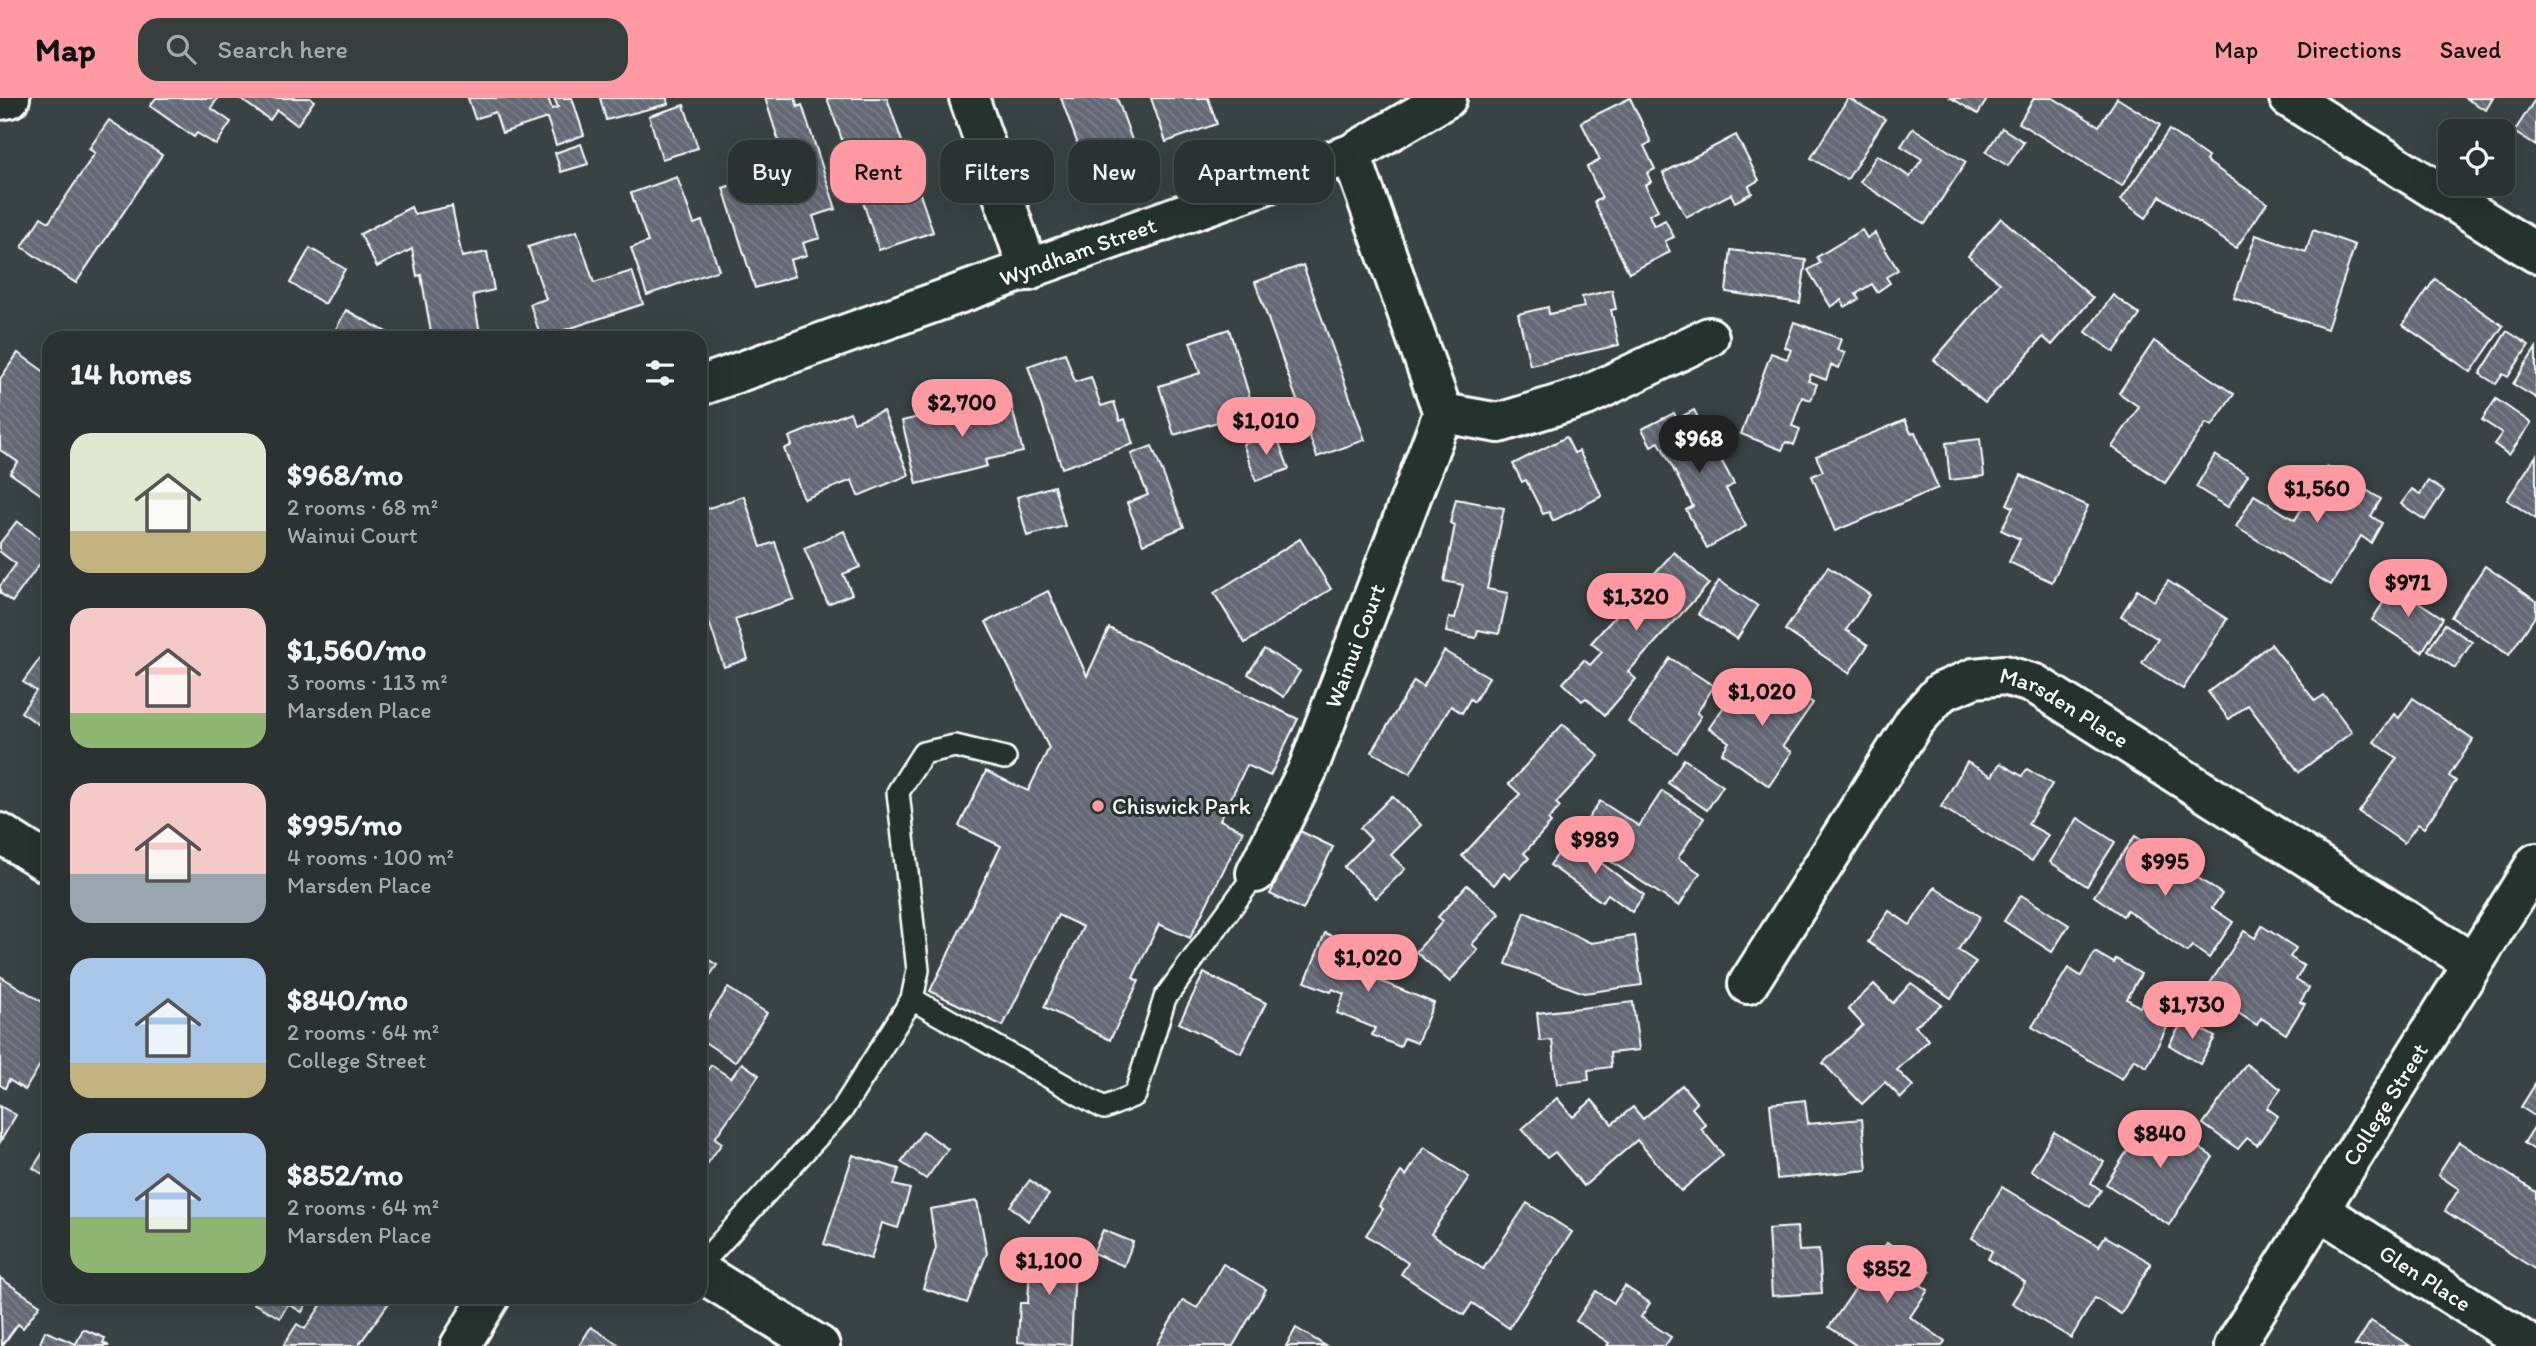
<!DOCTYPE html>
<html lang="en">
<head>
<meta charset="utf-8">
<style>
  :root { --surface:#2b3232; --page:#373e3e; --text:#f1f3f6; --muted:#a6aaac; --line:#474d4d; --accent:#ff9aa2 }
  body { margin:0; font-family:Itim,sans-serif; background:var(--page); color:var(--text); height:100vh; display:flex; flex-direction:column; font-size:26px; white-space:nowrap }
  * { box-sizing:border-box; margin:0 }
  p { font-size:23px; color:var(--muted) }
  .icon { flex:none; width:38px; height:38px; fill:none; stroke:currentColor; stroke-width:2; stroke-linecap:round; stroke-linejoin:round }
  .map { position:relative; flex:1; overflow:hidden }
  .drawer { position:absolute; left:42px; top:233px; width:665px; height:973px; display:flex; flex-direction:column; background:var(--surface); border-radius:21px; box-shadow:0 7px 28px #0002,0 0 0 2px var(--line) }
  .drawer>* { flex:none }
  .top-card { position:absolute; left:728px; top:42px; width:665px; height:63px; display:flex; gap:14px }
  .buttons { position:absolute; left:2438px; top:21px; display:grid; gap:14px }
  .buttons a { display:grid; place-items:center; width:77px; height:77px; border-radius:14px; background:var(--surface); box-shadow:0 7px 28px #0002,0 0 0 2px var(--line); font-size:35px }
  .price { position:absolute; translate:-50% -60px; padding:0 16px; border-radius:24px; background:var(--accent); color:#111; font-size:23px; line-height:46px; filter:drop-shadow(0 2px 4px #0008) }
  .price::after { content:''; position:absolute; left:50%; top:42px; width:21px; height:16px; margin-left:-10px; background:inherit; clip-path:polygon(0 0,100% 0,50% 100%) }
  .price.current { background:#222; color:#fff }
  ul { padding:0; list-style:none }
  li { display:flex; align-items:center; gap:21px; height:175px; padding:0 28px }
  li span { display:grid; place-items:center; flex:none; width:196px; height:140px; border-radius:21px; color:#555 }
  li>.icon { margin-inline-start:auto }
  span .icon { width:84px; height:84px; fill:#fffc; stroke-width:1 }
  li b { font-size:30px }
  h2 { display:flex; justify-content:space-between; align-items:center; height:84px; padding:0 28px; font-size:30px }
  .tag { padding:0 24px; border-radius:21px; background:var(--surface); box-shadow:0 7px 28px #0002,0 0 0 2px var(--line); font-size:24px; line-height:63px }
  .tag.current { background:var(--accent); color:#111 }
  header { display:flex; align-items:center; gap:42px; box-sizing:border-box; height:98px; padding:0 35px; background:var(--accent); color:#111 }
  header strong { font-size:33px }
  nav { display:flex; gap:38px; margin-inline-start:auto; font-size:24px }
  .search { width:490px; height:63px; background:var(--page); display:flex; align-items:center; gap:18px; box-sizing:border-box; padding:0 24px; border-radius:21px; color:var(--muted); font-size:26px }
  .map>svg:first-child { display:block }
  .building { fill:url(#building-back-hatch); stroke:#fff; stroke-width:2 }
  .lines { fill:none; stroke-linecap:round; stroke-linejoin:round }
  .service-casing { stroke:#fff; stroke-width:26 }
  .minor-casing { stroke:#fff; stroke-width:44 }
  .secondary-casing { stroke:#fff; stroke-width:44 }
  .service { stroke:#26332d; stroke-width:21 }
  .minor { stroke:#26332d; stroke-width:38 }
  .secondary { stroke:#26332d; stroke-width:38 }
  .poi-dot { fill:#ff9aa2; stroke:#26332d; stroke-width:2.5 }
  .labels { text-anchor:middle; stroke-width:6; stroke-linejoin:round; paint-order:stroke }
  .street-label { font-size:23px; fill:#fff; stroke:#26332d }
  .poi-label { font-size:23px; fill:#fff; stroke:#26332d; text-anchor:start }
</style>
</head>
<body>
<header>
<strong>Map</strong>
<div class="search"><svg class="icon" aria-label="search" viewBox="0 0 24 24"><circle cx="10" cy="10" r="6"/><path d="M15 15l6 6"/></svg>Search here</div>
<nav><a>Map</a><a>Directions</a><a>Saved</a></nav>
</header>
<div class="map">
<svg width="2536" height="1248" viewBox="0 0 2536 1248">
  <defs>
    <pattern id="building-back-hatch" width="6" height="6" patternUnits="userSpaceOnUse" patternTransform="scale(1.75)"><rect width="6" height="6" fill="#656976"/><path d="M-1 5l2 2M0 0l6 6M5-1l2 2" fill="none" stroke="#7c808b"/></pattern>
  </defs>
  <rect width="100%" height="100%" fill="#394343"/>
  <filter id="ink" filterUnits="userSpaceOnUse"><feTurbulence type="fractalNoise" baseFrequency=".0143" numOctaves="2"/><feDisplacementMap in="SourceGraphic" scale="14" xChannelSelector="R" yChannelSelector="G"/><feConvolveMatrix kernelMatrix="1 2 1 2 8 2 1 2 1" color-interpolation-filters="sRGB"/></filter>
  <g filter="url(#ink)">
    <g class="building">
      <polygon points="156,0 218,0 211,10 231,24 216,47 197,35 194,39 150,8"/>
      <polygon points="239,0 310,0 314,3 297,27 277,12 270,22"/>
      <polygon points="468,0 548,0 552,11 558,9 554,0 572,0 584,37 556,47 547,20 502,35 495,14 475,21"/>
      <polygon points="600,0 667,0 668,6 606,22"/>
      <polygon points="765,0 795,0 798,9 802,7 836,111 813,118 820,140 803,145 807,157 790,162 795,178 755,190 723,90 787,69"/>
      <polygon points="827,0 887,0 933,134 879,152 862,101 854,104 844,75 853,72"/>
      <polygon points="1061,0 1117,0 1133,45 1109,54 1107,46 1081,55"/>
      <polygon points="1151,0 1208,0 1217,26 1166,44"/>
      <polygon points="1630,0 1651,44 1644,48 1655,71 1647,75 1651,84 1645,87 1658,112 1649,117 1654,128 1665,122 1674,139 1665,143 1670,154 1629,175 1594,104 1602,100 1587,69 1600,62 1581,24"/>
      <polygon points="1848,0 1885,21 1847,82 1811,60"/>
      <polygon points="1951,0 1988,0 1978,16"/>
      <polygon points="2034,0 2053,0 2099,28 2117,0 2160,27 2122,88 2019,25"/>
      <polygon points="2465,0 2493,0 2486,12"/>
      <polygon points="2536,0 2536,48 2514,34"/>
      <polygon points="684,7 698,50 662,61 649,18"/>
      <polygon points="109,22 162,57 76,185 22,149 41,119 49,124 95,55 89,51"/>
      <polygon points="1913,30 1966,64 1925,126 1860,84 1877,57 1910,79 1922,61 1901,48"/>
      <polygon points="2002,30 2024,44 2008,68 1986,54"/>
      <polygon points="2169,32 2208,59 2206,63 2267,105 2236,150 2160,98 2146,120 2121,102"/>
      <polygon points="1736,37 1759,82 1749,88 1752,95 1735,104 1731,96 1686,119 1663,75"/>
      <polygon points="581,46 588,66 561,74 555,55"/>
      <polygon points="677,79 694,126 702,123 719,172 647,197 631,150 648,144 631,95"/>
      <polygon points="452,108 462,159 487,154 494,192 473,197 481,240 432,240 421,177 417,178 412,151 377,169 360,136 411,109 414,116"/>
      <polygon points="2001,120 2093,200 2052,247 2043,239 1985,305 1934,262 2000,185 1968,158"/>
      <polygon points="1862,132 1867,140 1875,135 1898,172 1886,179 1890,185 1877,194 1872,186 1856,196 1859,201 1845,209 1841,202 1831,209 1808,172 1820,165 1817,159"/>
      <polygon points="2313,132 2355,147 2327,231 2234,200 2256,137 2306,154"/>
      <polygon points="577,133 594,185 632,173 643,206 541,240 530,206 546,201 528,149"/>
      <polygon points="310,150 345,171 325,206 290,185"/>
      <polygon points="1731,152 1806,162 1800,205 1726,194"/>
      <polygon points="1303,167 1365,342 1317,359 1255,184"/>
      <polygon points="2435,181 2503,228 2471,274 2403,227"/>
      <polygon points="1612,192 1616,211 1611,212 1619,247 1530,267 1518,216 1548,209 1549,216 1584,209 1582,199"/>
      <polygon points="2113,197 2140,217 2114,254 2086,234"/>
      <polygon points="346,212 388,235 385,240 331,240"/>
      <polygon points="1794,224 1841,241 1837,252 1845,255 1839,270 1831,267 1826,282 1811,276 1808,283 1817,286 1811,302 1802,299 1792,328 1800,331 1794,347 1786,344 1782,352 1741,336 1771,255 1787,261 1791,252 1785,249"/>
      <polygon points="1229,231 1254,313 1174,337 1159,288 1200,275 1190,244"/>
      <polygon points="2507,233 2529,247 2508,279 2503,276 2496,286 2480,276"/>
      <polygon points="2154,243 2234,296 2212,328 2206,325 2165,385 2112,349 2139,309 2119,295"/>
      <polygon points="2536,250 2536,300 2513,286"/>
      <polygon points="18,255 49,277 49,390 43,398 10,375 18,364 0,352 0,281"/>
      <polygon points="1065,255 1075,284 1091,279 1101,308 1114,304 1120,323 1125,321 1133,346 1062,370 1028,268"/>
      <polygon points="1009,297 1023,354 985,362 987,368 917,386 902,323"/>
      <polygon points="2496,301 2531,325 2509,357 2494,346 2502,335 2482,322"/>
      <polygon points="1694,312 1734,386 1726,391 1746,428 1707,450 1686,412 1693,408 1659,344 1651,348 1642,331 1674,315 1677,321"/>
      <polygon points="883,313 909,377 858,398 852,382 804,401 784,351 792,347 789,339 850,314 854,324"/>
      <polygon points="1905,322 1911,335 1915,334 1938,390 1835,433 1812,378 1823,373 1816,358"/>
      <polygon points="1275,334 1289,371 1256,383 1243,346"/>
      <polygon points="1566,339 1574,355 1579,353 1602,398 1553,423 1549,414 1543,416 1526,382 1522,384 1513,366"/>
      <polygon points="1980,341 1984,378 1950,382 1946,345"/>
      <polygon points="1152,348 1184,429 1143,446 1127,405 1148,397 1131,356"/>
      <polygon points="2215,357 2248,377 2228,409 2196,389"/>
      <polygon points="2536,358 2536,421 2507,402"/>
      <polygon points="2327,368 2381,401 2371,418 2382,425 2371,445 2361,438 2331,487 2236,429 2254,397 2295,422"/>
      <polygon points="2021,377 2088,408 2052,484 2009,464 2020,441 2001,432 2013,409 2007,406"/>
      <polygon points="2428,383 2444,393 2425,422 2401,406 2412,391 2420,396"/>
      <polygon points="1054,388 1065,428 1027,438 1017,399"/>
      <polygon points="744,398 761,449 775,444 794,501 735,521 748,561 724,569 700,496 700,413"/>
      <polygon points="1456,401 1504,410 1487,491 1508,495 1499,536 1478,532 1476,540 1446,534 1449,519 1455,520 1463,487 1444,483 1455,427 1450,425"/>
      <polygon points="17,423 49,447 49,453 12,504 0,495 0,488 16,466 0,454 0,445"/>
      <polygon points="844,433 860,469 843,476 852,496 828,506 804,450"/>
      <polygon points="1300,441 1331,491 1245,545 1214,495"/>
      <polygon points="1674,454 1709,486 1628,574 1636,581 1605,617 1586,600 1582,603 1563,585 1584,562 1590,567 1602,554 1591,545"/>
      <polygon points="2485,468 2536,503 2536,517 2509,557 2451,519"/>
      <polygon points="1828,469 1870,497 1846,532 1868,547 1849,575 1785,532"/>
      <polygon points="1719,483 1758,508 1737,541 1698,516"/>
      <polygon points="2168,483 2227,521 2183,591 2142,565 2158,541 2121,518 2137,492 2154,503"/>
      <polygon points="2394,488 2443,520 2422,554 2372,522"/>
      <polygon points="1048,493 1087,578 1109,530 1298,621 1270,678 1247,667 1220,722 1243,733 1190,840 1159,826 1133,880 1139,883 1110,942 1044,909 1083,829 1058,817 1003,928 930,893 1001,748 959,728 986,673 1028,693 1049,650 986,524"/>
      <polygon points="2445,526 2472,544 2455,570 2428,552"/>
      <polygon points="2271,546 2315,603 2324,597 2352,634 2299,674 2248,607 2229,621 2208,594"/>
      <polygon points="49,548 49,634 21,614 36,593 23,584"/>
      <polygon points="1264,551 1300,573 1284,599 1248,576"/>
      <polygon points="1444,553 1489,579 1474,604 1470,601 1462,615 1451,608 1410,676 1372,654 1414,583 1423,589"/>
      <polygon points="1670,560 1714,588 1697,615 1701,618 1677,655 1628,624"/>
      <polygon points="1769,575 1813,605 1783,648 1792,654 1769,688 1722,655 1729,644 1709,630 1728,603 1742,613"/>
      <polygon points="2413,600 2473,642 2449,678 2456,683 2424,730 2418,726 2404,745 2359,714 2397,660 2374,644 2394,616 2399,620"/>
      <polygon points="1563,626 1599,658 1556,705 1560,709 1548,722 1551,725 1524,755 1529,760 1510,781 1504,775 1494,787 1462,758 1520,696 1509,686"/>
      <polygon points="1684,661 1723,688 1707,712 1668,685"/>
      <polygon points="1967,664 1992,678 2000,665 2022,678 2027,671 2052,686 2028,726 2048,737 2032,763 1941,709"/>
      <polygon points="1662,693 1704,720 1678,760 1700,775 1679,808 1575,740 1600,703 1639,728"/>
      <polygon points="1392,698 1421,727 1391,757 1405,771 1376,800 1344,769 1371,741 1360,730"/>
      <polygon points="2078,720 2115,744 2087,788 2050,764"/>
      <polygon points="1300,733 1333,749 1303,812 1270,796"/>
      <polygon points="2135,738 2222,796 2212,810 2233,824 2209,860 2192,848 2187,854 2127,812 2123,818 2094,798"/>
      <polygon points="1569,741 1644,797 1632,814 1608,796 1602,804 1550,767"/>
      <polygon points="1467,787 1500,816 1472,846 1478,852 1450,884 1416,854 1443,823 1438,819"/>
      <polygon points="1935,789 1980,819 1958,852 1976,864 1951,900 1868,844 1889,813 1910,827"/>
      <polygon points="2021,797 2069,827 2052,854 2004,823"/>
      <polygon points="1525,814 1591,845 1635,838 1642,887 1584,895 1506,866"/>
      <polygon points="2262,828 2296,850 2290,859 2304,868 2296,882 2309,890 2300,904 2305,906 2286,936 2261,920 2257,927 2232,911 2236,904 2209,887 2244,833 2255,840"/>
      <polygon points="1325,835 1367,853 1358,874 1434,905 1417,945 1404,940 1400,949 1372,937 1375,930 1337,915 1344,896 1333,891 1331,894 1305,884"/>
      <polygon points="2095,854 2114,865 2116,861 2141,876 2127,901 2140,909 2143,904 2171,921 2147,969 2134,961 2122,981 2032,929 2068,870 2081,878"/>
      <polygon points="700,856 717,867 700,892"/>
      <polygon points="1204,875 1266,905 1241,955 1179,925"/>
      <polygon points="0,878 49,908 49,917 42,929 49,934 49,952 25,992 9,982 5,990 0,987"/>
      <polygon points="1911,885 1942,907 1915,928 1929,942 1897,972 1913,988 1901,1000 1885,984 1862,1006 1823,965 1863,927 1848,911 1874,886 1893,905"/>
      <polygon points="728,890 767,915 735,964 700,941 700,932"/>
      <polygon points="1633,904 1639,952 1610,955 1611,969 1588,972 1589,982 1557,986 1552,942 1540,943 1537,915"/>
      <polygon points="2184,921 2215,939 2200,966 2169,947"/>
      <polygon points="742,965 759,977 715,1040 722,1045 700,1076 700,983 711,967 731,980"/>
      <polygon points="2246,966 2281,991 2267,1010 2278,1018 2257,1047 2247,1040 2238,1051 2203,1026"/>
      <polygon points="2536,985 2536,1019 2521,1009"/>
      <polygon points="1682,987 1697,1005 1692,1010 1706,1027 1701,1031 1723,1057 1681,1093 1637,1042 1584,1088 1555,1054 1547,1060 1522,1031 1557,1000 1573,1019 1592,1002 1612,1026 1633,1009 1643,1021"/>
      <polygon points="1805,1002 1808,1026 1862,1021 1867,1072 1777,1081 1770,1006"/>
      <polygon points="0,1008 16,1017 0,1044"/>
      <polygon points="2150,1018 2213,1059 2169,1127 2106,1086"/>
      <polygon points="2536,1026 2536,1053 2524,1045"/>
      <polygon points="923,1033 948,1051 926,1081 901,1064"/>
      <polygon points="2054,1034 2104,1064 2091,1085 2101,1092 2090,1109 2031,1072"/>
      <polygon points="2459,1044 2536,1094 2536,1172 2445,1113 2459,1091 2438,1077"/>
      <polygon points="49,1045 49,1080 33,1070"/>
      <polygon points="1424,1049 1469,1079 1431,1136 1483,1171 1527,1105 1572,1134 1509,1230 1472,1205 1464,1217 1401,1176 1408,1165 1366,1137 1383,1111 1379,1108 1401,1074 1406,1078"/>
      <polygon points="853,1057 899,1071 894,1087 910,1091 898,1130 882,1125 871,1161 824,1146"/>
      <polygon points="1030,1082 1049,1097 1028,1123 1010,1108"/>
      <polygon points="2002,1089 2099,1148 2105,1138 2151,1165 2121,1216 2095,1200 2071,1240 2012,1205 2025,1184 1988,1161 1992,1153 1972,1140"/>
      <polygon points="977,1103 987,1155 967,1205 923,1190 936,1150 930,1111"/>
      <polygon points="1797,1129 1799,1153 1819,1152 1822,1195 1772,1198 1768,1131"/>
      <polygon points="1103,1132 1133,1144 1124,1168 1093,1155"/>
      <polygon points="1887,1145 1930,1174 1921,1187 1928,1192 1910,1219 1945,1243 1942,1248 1857,1248 1829,1229"/>
      <polygon points="1031,1148 1076,1150 1071,1247 1018,1244 1020,1205 1028,1205"/>
      <polygon points="1223,1166 1266,1191 1233,1248 1156,1248 1183,1202 1197,1210"/>
      <polygon points="0,1180 40,1207 23,1230 18,1226 2,1248"/>
      <polygon points="1625,1188 1650,1205 1641,1219 1671,1239 1665,1248 1607,1248 1609,1245 1576,1223 1596,1193 1614,1205"/>
      <polygon points="248,1199 310,1199 302,1214 288,1206 280,1220 246,1201"/>
      <polygon points="318,1199 393,1199 358,1248 283,1248 297,1226 305,1231 322,1206 316,1202"/>
      <polygon points="2371,1223 2410,1248 2355,1248"/>
      <polygon points="591,1229 621,1248 579,1248"/>
      <polygon points="1296,1230 1326,1248 1286,1248"/>
      <polygon points="83,1231 105,1240 103,1245 109,1248 39,1248 45,1233 76,1246"/>
    </g>
    <g class="lines">
      <g class="service-casing">
        <g id="service">
          <polyline points="912,901 1104,1010 1135,997 1165,900 1256,775"/>
          <polyline points="700,1167 842,1012 912,901 918,872 898,694 923,655 955,648 1005,660"/>
        </g>
      </g>
      <g class="minor-casing">
        <g id="minor">
          <polyline points="969,0 1029,173"/>
          <polyline points="2289,0 2536,155"/>
          <polyline points="0,2 10,0"/>
          <path id="s1" d="M700 288 1351 56 1447 0"/>
          <polyline points="1443,315 1499,325 1586,298 1709,239"/>
          <path id="s2" d="M1256 775 1308 671 1443 315 1351 56"/>
          <path id="s3" d="M1748 886 1915 623 1941 594 1974 580 2004 577 2035 586 2473 865"/>
          <path id="s4" d="M2319 1112 2532 1248"/>
          <polyline points="460,1248 490,1199"/>
        </g>
      </g>
      <g class="secondary-casing">
        <g id="secondary">
          <polyline points="0,735 49,766"/>
          <polyline points="700,1174 820,1248"/>
          <path id="s5" d="M2234 1248 2536 765"/>
        </g>
      </g>
      <use href="#service" class="service"/>
      <use href="#minor" class="minor"/>
      <use href="#secondary" class="secondary"/>
    </g>
  </g>
  <circle class="poi-dot" cx="1098" cy="708" r="7"/>
  <g class="labels">
    <g class="street-label">
      <text dy="8" stroke="none"><textPath href="#s1" startOffset="401">Wyndham Street</textPath></text>
      <text dy="8" stroke="none"><textPath href="#s2" startOffset="248">Wainui Court</textPath></text>
      <text dy="8" stroke="none"><textPath href="#s3" startOffset="485">Marsden Place</textPath></text>
      <text dy="8" stroke="none"><textPath href="#s5" startOffset="285">College Street</textPath></text>
      <text dy="8" stroke="none"><textPath href="#s4" startOffset="126">Glen Place</textPath></text>
    </g>
    <g class="poi-label">
      <text x="1112" y="716">Chiswick Park</text>
    </g>
  </g>
</svg>
<div class="buttons">
<a><svg class="icon" aria-label="locate" viewBox="0 0 24 24"><circle cx="12" cy="12" r="6"/><path d="M12 2v4M12 18v4M2 12h4M18 12h4"/></svg></a>
</div>
<b class="price" style="left:962px;top:341px">$2,700</b>
<b class="price" style="left:1266px;top:359px">$1,010</b>
<b class="price current" style="left:1699px;top:377px">$968</b>
<b class="price" style="left:2317px;top:427px">$1,560</b>
<b class="price" style="left:2408px;top:521px">$971</b>
<b class="price" style="left:1636px;top:535px">$1,320</b>
<b class="price" style="left:1762px;top:630px">$1,020</b>
<b class="price" style="left:1595px;top:778px">$989</b>
<b class="price" style="left:2165px;top:800px">$995</b>
<b class="price" style="left:1368px;top:896px">$1,020</b>
<b class="price" style="left:2192px;top:943px">$1,730</b>
<b class="price" style="left:2160px;top:1072px">$840</b>
<b class="price" style="left:1049px;top:1199px">$1,100</b>
<b class="price" style="left:1887px;top:1207px">$852</b>
<div class="top-card">
<a class="tag">Buy</a>
<a class="tag current">Rent</a>
<a class="tag">Filters</a>
<a class="tag">New</a>
<a class="tag">Apartment</a>
</div>
<section class="drawer">
<h2>14 homes<svg class="icon" aria-label="filters" viewBox="0 0 24 24"><path d="M4 7h16M4 17h16"/><circle cx="9" cy="7" r="2"/><circle cx="15" cy="17" r="2"/></svg></h2>
<ul>
<li><span style="background:linear-gradient(#dfe7d0 70%,#c2b280 0)"><svg class="icon" aria-label="home" viewBox="0 0 24 24"><path d="M3 11l9-7 9 7M6 9v11h12V9"/></svg></span><div><b>$968/mo</b><p>2 rooms · 68 m²</p><p>Wainui Court</p></div></li>
<li><span style="background:linear-gradient(#f6c9c9 75%,#8fb573 0)"><svg class="icon" aria-label="home" viewBox="0 0 24 24"><path d="M3 11l9-7 9 7M6 9v11h12V9"/></svg></span><div><b>$1,560/mo</b><p>3 rooms · 113 m²</p><p>Marsden Place</p></div></li>
<li><span style="background:linear-gradient(#f6c9c9 65%,#9aa5b1 0)"><svg class="icon" aria-label="home" viewBox="0 0 24 24"><path d="M3 11l9-7 9 7M6 9v11h12V9"/></svg></span><div><b>$995/mo</b><p>4 rooms · 100 m²</p><p>Marsden Place</p></div></li>
<li><span style="background:linear-gradient(#a9c7e8 75%,#c2b280 0)"><svg class="icon" aria-label="home" viewBox="0 0 24 24"><path d="M3 11l9-7 9 7M6 9v11h12V9"/></svg></span><div><b>$840/mo</b><p>2 rooms · 64 m²</p><p>College Street</p></div></li>
<li><span style="background:linear-gradient(#a9c7e8 60%,#8fb573 0)"><svg class="icon" aria-label="home" viewBox="0 0 24 24"><path d="M3 11l9-7 9 7M6 9v11h12V9"/></svg></span><div><b>$852/mo</b><p>2 rooms · 64 m²</p><p>Marsden Place</p></div></li>
</ul>
</section>
</div>
</body>
</html>
